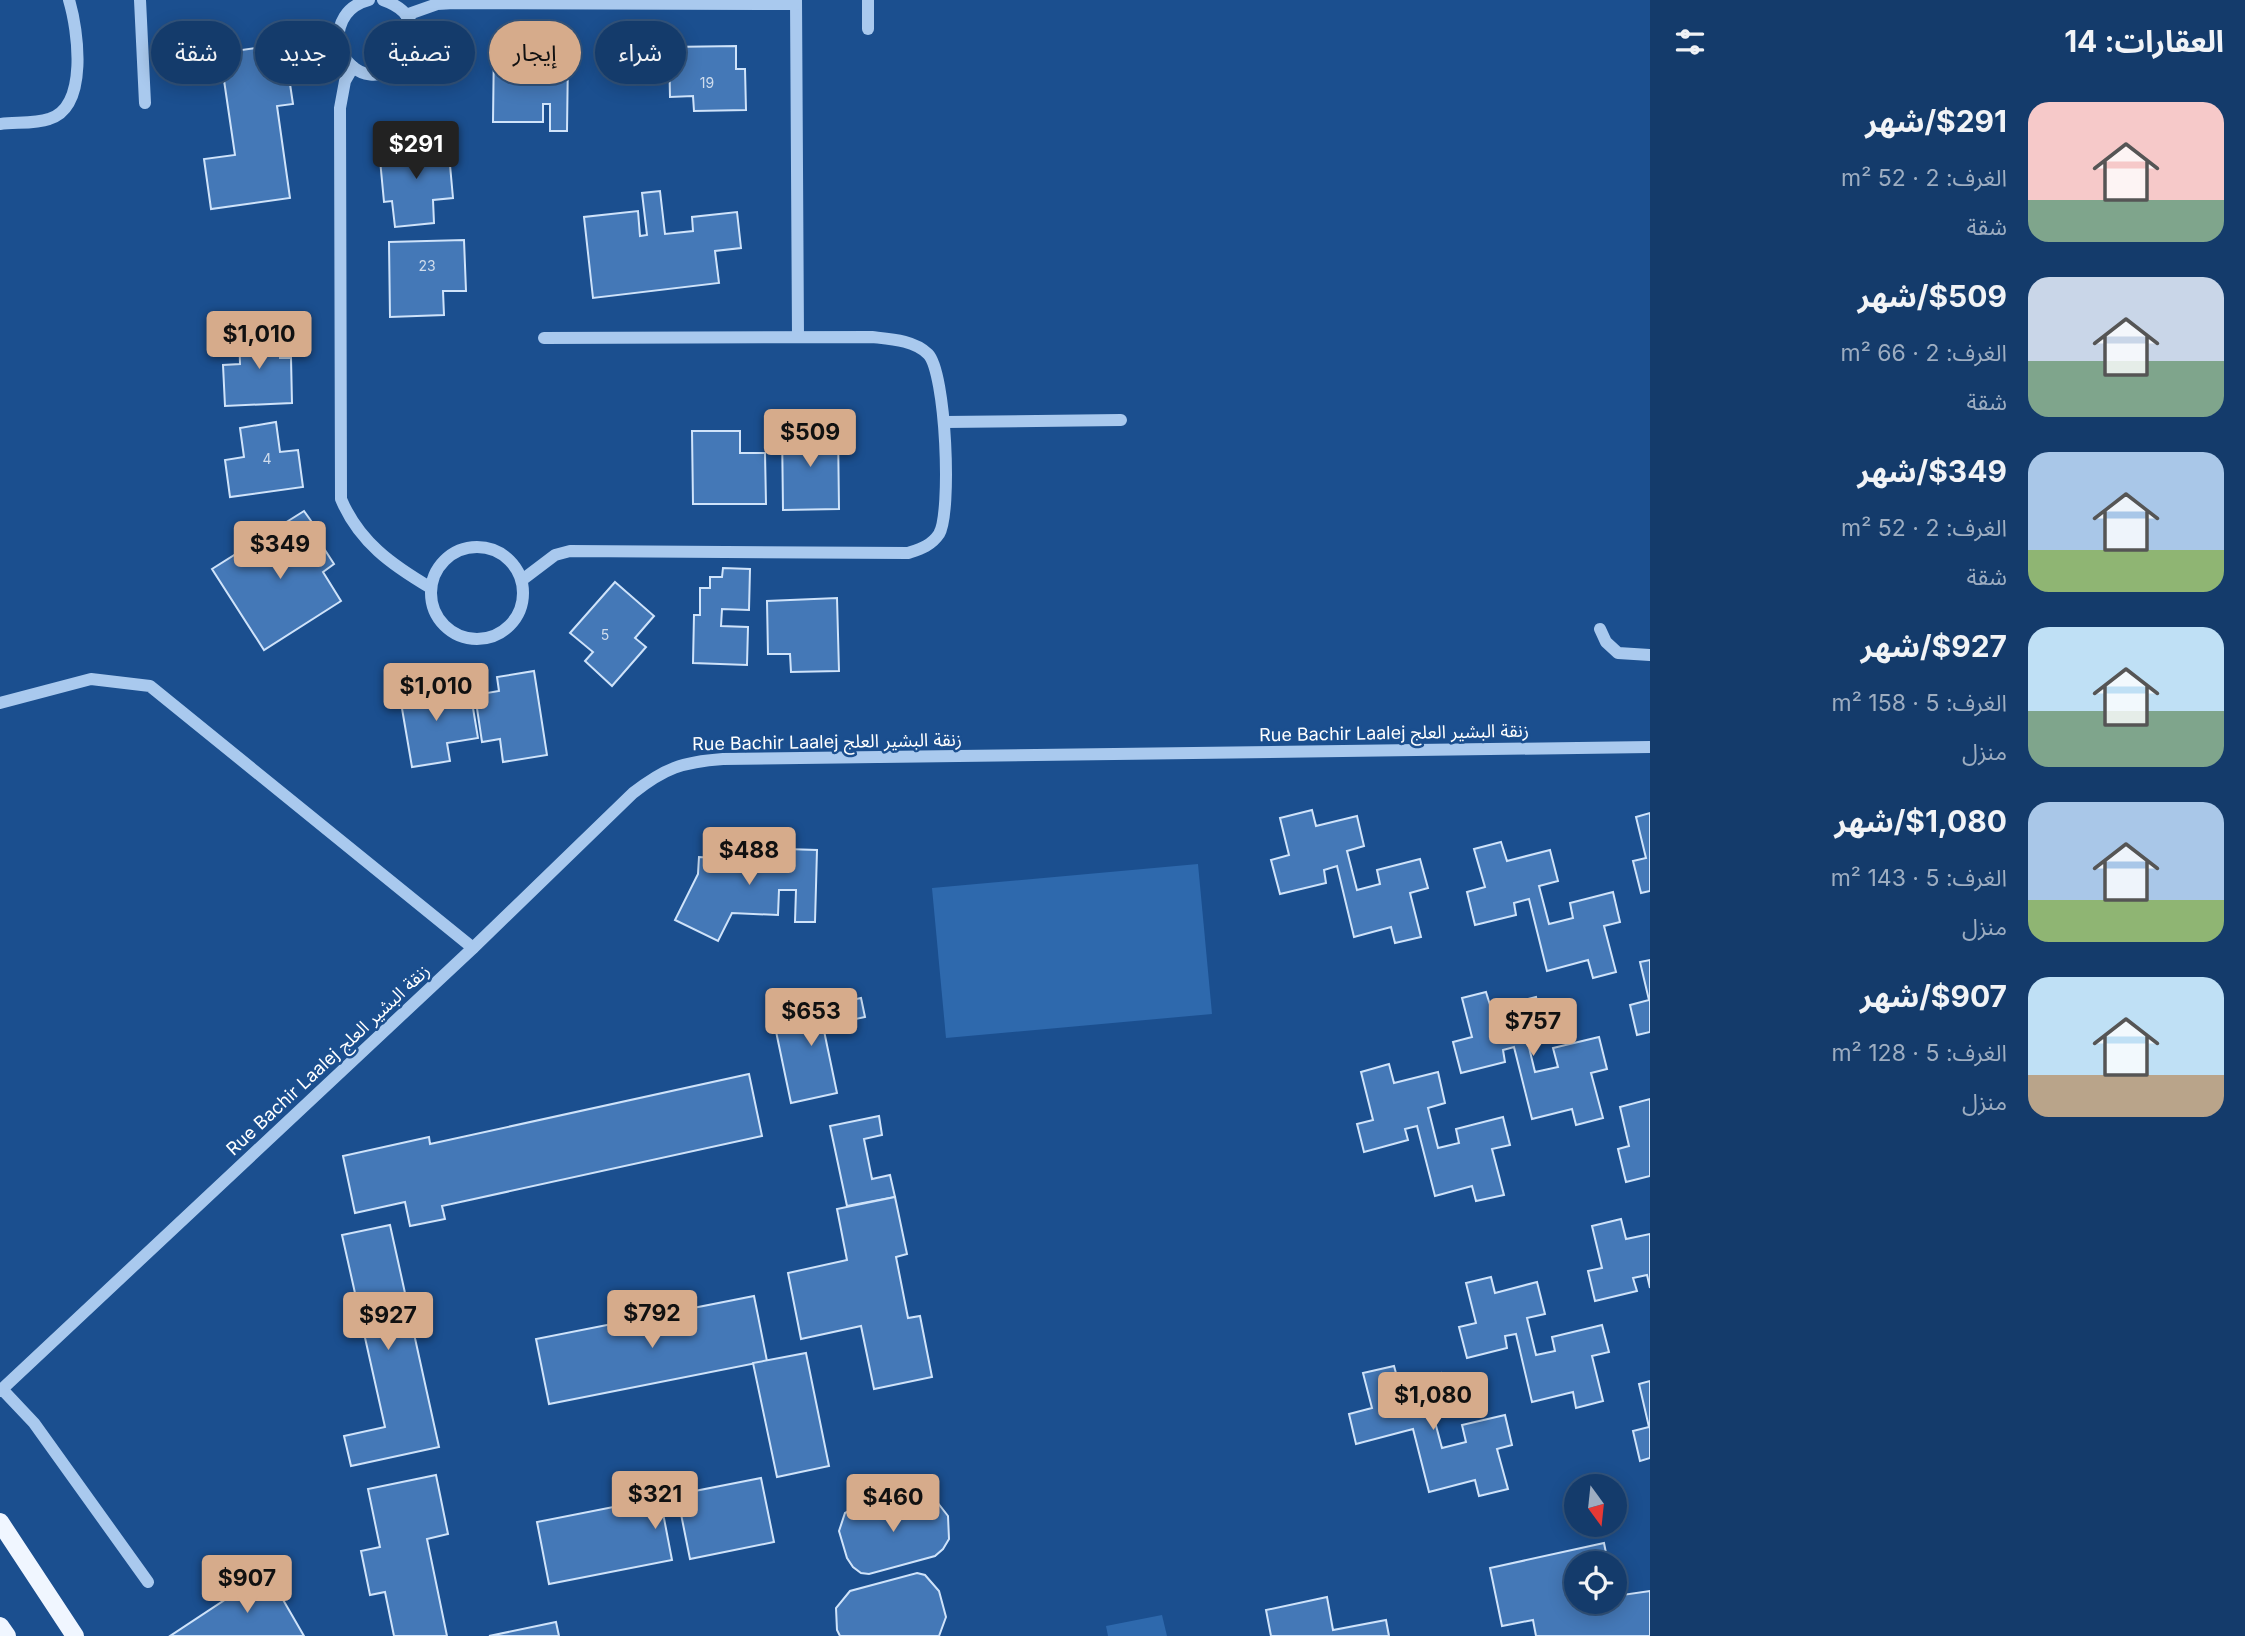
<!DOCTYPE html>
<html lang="ar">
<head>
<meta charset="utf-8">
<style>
  :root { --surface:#143b6b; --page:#214673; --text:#f1f3f6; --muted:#9dadc1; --line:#33557e; --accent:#d6ab8b }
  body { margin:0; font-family:Inter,"Noto Sans Arabic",sans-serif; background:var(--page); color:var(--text); direction:rtl; height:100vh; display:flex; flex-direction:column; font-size:26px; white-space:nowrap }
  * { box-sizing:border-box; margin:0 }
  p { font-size:23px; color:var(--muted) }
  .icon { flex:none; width:38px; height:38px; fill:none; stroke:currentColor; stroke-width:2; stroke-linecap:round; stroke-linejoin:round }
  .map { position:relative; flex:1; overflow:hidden; direction:ltr }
  .drawer { display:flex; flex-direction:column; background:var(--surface); width:595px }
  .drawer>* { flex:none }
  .top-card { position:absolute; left:21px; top:21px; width:665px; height:63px; direction:rtl; display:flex; gap:14px }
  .needle { width:46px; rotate:165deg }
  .buttons { position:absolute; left:1564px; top:1474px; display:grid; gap:14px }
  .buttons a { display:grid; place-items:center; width:63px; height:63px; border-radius:50%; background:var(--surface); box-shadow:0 4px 18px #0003,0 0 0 2px var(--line); font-size:35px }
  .price { position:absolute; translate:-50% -60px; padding:0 16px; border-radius:7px; background:var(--accent); color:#111; font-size:23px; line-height:46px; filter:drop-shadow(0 2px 4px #0008) }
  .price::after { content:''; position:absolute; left:50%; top:42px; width:21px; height:16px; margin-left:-10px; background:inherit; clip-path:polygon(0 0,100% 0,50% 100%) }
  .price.on { background:#222; color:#fff }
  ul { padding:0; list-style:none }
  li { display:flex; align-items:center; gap:21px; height:175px; padding:0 21px }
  li span { display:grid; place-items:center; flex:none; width:196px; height:140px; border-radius:21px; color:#555 }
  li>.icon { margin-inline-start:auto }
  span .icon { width:84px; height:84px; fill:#fffc; stroke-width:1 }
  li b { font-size:30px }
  h2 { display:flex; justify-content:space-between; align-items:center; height:84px; padding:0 21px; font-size:30px }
  .pill { padding:0 24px; border-radius:32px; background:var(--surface); box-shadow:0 4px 18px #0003,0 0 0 2px var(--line); font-size:24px; line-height:63px }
  .pill.on { background:var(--accent); color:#111 }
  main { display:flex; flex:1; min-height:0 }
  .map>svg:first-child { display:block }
  .green { fill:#2e69ad }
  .building { fill:#4478b7; stroke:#cfe3fa; stroke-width:2 }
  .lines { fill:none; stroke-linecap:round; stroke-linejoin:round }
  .minor { stroke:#a9c9ee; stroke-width:12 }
  .major { stroke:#f0f6ff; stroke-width:18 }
  .labels { text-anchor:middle; stroke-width:5; stroke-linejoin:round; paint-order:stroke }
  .number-label { font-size:14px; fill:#d0dded }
  .street-label { font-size:18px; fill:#fff; stroke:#1b4f8f }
</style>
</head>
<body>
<main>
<section class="drawer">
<h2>العقارات: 14<svg class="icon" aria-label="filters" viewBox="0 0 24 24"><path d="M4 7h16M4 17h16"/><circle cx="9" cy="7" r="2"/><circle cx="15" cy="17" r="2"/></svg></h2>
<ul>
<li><span style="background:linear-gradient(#f6c9c9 70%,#7fa58c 0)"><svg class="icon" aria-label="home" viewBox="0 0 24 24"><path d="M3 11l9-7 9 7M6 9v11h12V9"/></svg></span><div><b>$291/شهر</b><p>الغرف: 2 · 52 m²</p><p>شقة</p></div></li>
<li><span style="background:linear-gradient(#c9d6e8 60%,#7fa58c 0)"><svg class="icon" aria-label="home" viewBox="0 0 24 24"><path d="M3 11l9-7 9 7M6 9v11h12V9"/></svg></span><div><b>$509/شهر</b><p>الغرف: 2 · 66 m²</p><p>شقة</p></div></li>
<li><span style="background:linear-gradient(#a9c7e8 70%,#8fb573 0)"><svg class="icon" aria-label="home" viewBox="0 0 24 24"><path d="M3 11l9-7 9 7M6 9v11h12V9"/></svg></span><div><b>$349/شهر</b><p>الغرف: 2 · 52 m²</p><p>شقة</p></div></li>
<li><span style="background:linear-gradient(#bfe0f5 60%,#7fa58c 0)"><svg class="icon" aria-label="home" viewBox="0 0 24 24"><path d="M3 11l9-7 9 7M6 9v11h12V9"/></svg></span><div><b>$927/شهر</b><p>الغرف: 5 · 158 m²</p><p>منزل</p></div></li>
<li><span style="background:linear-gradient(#a9c7e8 70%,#8fb573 0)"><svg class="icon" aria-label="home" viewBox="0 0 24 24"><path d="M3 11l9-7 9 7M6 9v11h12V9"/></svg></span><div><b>$1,080/شهر</b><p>الغرف: 5 · 143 m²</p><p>منزل</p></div></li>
<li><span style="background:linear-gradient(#bfe0f5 70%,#b9a48a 0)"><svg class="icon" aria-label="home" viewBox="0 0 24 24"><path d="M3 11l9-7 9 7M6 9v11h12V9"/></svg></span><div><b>$907/شهر</b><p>الغرف: 5 · 128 m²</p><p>منزل</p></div></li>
</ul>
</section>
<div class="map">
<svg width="1650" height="1636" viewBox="0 0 1650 1636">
  <rect width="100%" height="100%" fill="#1b4f8f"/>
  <g class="green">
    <polygon points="1198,864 1212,1014 946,1038 932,888"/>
    <polygon points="1162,1615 1167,1636 1108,1636 1106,1626"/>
  </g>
  <g class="building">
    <polygon points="494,42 541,43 540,54 568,55 567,131 550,131 550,104 543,104 543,122 493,122"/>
    <polygon points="284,44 293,104 277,106 290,198 211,209 204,159 235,155 220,53"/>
    <polygon points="736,46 736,69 745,69 746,110 694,111 693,96 670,97 669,47"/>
    <polygon points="448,143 453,198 433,200 434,223 395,227 392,201 384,202 379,149"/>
    <polygon points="660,191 665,234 693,231 692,217 737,212 741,248 715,251 719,283 593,298 584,217 638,211 640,236 647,235 642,193"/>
    <polygon points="464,240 466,291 443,291 444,315 390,317 389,242"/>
    <polygon points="279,327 280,358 291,358 292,403 225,406 223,365 240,364 239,328"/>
    <polygon points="276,422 280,452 298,450 303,487 230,497 225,460 244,457 240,428"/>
    <polygon points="782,429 838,429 839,509 783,510"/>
    <polygon points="692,431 740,431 740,453 765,453 766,504 693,504"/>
    <polygon points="304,511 316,528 312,530 334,564 323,572 341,601 264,650 212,569"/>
    <polygon points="723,568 750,569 749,610 722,609 721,626 748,627 747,665 693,663 694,615 700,615 700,588 710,588 710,577 722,577"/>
    <polygon points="615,582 654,616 635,638 646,647 612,686 585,661 593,652 570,633"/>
    <polygon points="837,598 839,671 791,672 790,654 768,654 767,601"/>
    <polygon points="534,671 547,755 503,762 500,739 482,742 475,695 499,691 497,677"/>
    <polygon points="448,684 450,699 471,696 478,738 447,743 450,761 412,767 399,691"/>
    <polygon points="1312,810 1316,826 1357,816 1364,846 1347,851 1357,890 1380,884 1377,870 1420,859 1428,888 1410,893 1421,937 1395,943 1391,927 1354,937 1337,866 1324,870 1326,883 1280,894 1271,860 1289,855 1280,818"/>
    <polygon points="1650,813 1650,891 1641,893 1633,861 1646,858 1636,817"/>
    <polygon points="1501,842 1507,861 1550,850 1558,881 1539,886 1549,924 1573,918 1570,903 1613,892 1620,922 1604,926 1616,972 1593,978 1588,960 1547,971 1529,899 1514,903 1516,915 1475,925 1467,892 1485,887 1474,849"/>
    <polygon points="717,847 817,850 815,922 795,922 796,890 779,890 778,915 732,913 718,941 675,920 698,874 699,857 717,858"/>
    <polygon points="1650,960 1650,1032 1637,1035 1630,1005 1649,1000 1640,962"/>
    <polygon points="1486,992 1491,1008 1536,997 1543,1026 1525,1031 1535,1072 1558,1067 1553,1048 1599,1037 1607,1069 1591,1073 1603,1118 1576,1125 1572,1109 1532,1119 1514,1047 1503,1050 1505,1062 1461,1073 1453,1042 1472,1037 1462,998"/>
    <polygon points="861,998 865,1017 823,1026 837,1093 791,1103 773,1017"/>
    <polygon points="1389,1064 1394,1083 1438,1072 1445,1103 1428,1108 1438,1148 1459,1143 1456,1129 1503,1117 1510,1145 1492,1149 1504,1195 1476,1201 1472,1186 1435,1196 1417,1126 1405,1129 1408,1140 1364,1152 1357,1124 1373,1120 1361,1072"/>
    <polygon points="749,1074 762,1136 442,1206 445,1219 410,1226 405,1202 355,1213 343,1156 429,1137 430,1144"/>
    <polygon points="1650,1099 1650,1176 1626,1182 1618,1149 1629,1146 1620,1107"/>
    <polygon points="879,1116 882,1135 864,1139 872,1179 890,1175 895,1197 847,1206 830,1126"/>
    <polygon points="895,1197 907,1254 896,1257 908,1318 920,1316 932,1377 874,1389 861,1326 801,1339 788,1273 847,1260 837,1209"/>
    <polygon points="1621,1219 1626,1239 1650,1234 1650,1288 1647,1275 1633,1278 1637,1291 1595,1301 1588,1271 1602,1268 1592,1226"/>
    <polygon points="390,1225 439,1447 351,1466 344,1436 385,1427 342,1235"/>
    <polygon points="1491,1277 1495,1293 1537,1282 1545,1314 1527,1318 1536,1355 1555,1351 1552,1337 1602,1325 1609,1352 1592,1356 1603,1401 1576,1408 1573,1392 1532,1402 1516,1334 1505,1336 1507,1348 1467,1358 1459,1327 1476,1323 1466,1283"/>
    <polygon points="754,1296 767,1361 549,1404 536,1339"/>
    <polygon points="806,1353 829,1466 777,1477 753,1363"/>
    <polygon points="1394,1366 1399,1384 1441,1373 1449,1403 1431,1407 1442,1448 1466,1442 1462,1425 1505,1415 1512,1445 1497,1449 1508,1489 1479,1496 1475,1480 1429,1492 1413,1429 1356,1444 1349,1414 1372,1408 1363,1373"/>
    <polygon points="1650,1381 1650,1458 1640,1461 1633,1431 1649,1427 1639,1384"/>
    <polygon points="436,1475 448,1534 427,1539 447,1636 394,1636 385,1592 370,1595 361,1551 380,1547 368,1489"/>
    <polygon points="761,1478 774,1542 690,1559 680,1509 663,1513 672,1560 549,1584 537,1522"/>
    <polygon points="922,1499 937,1502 948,1516 949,1539 943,1549 935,1556 869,1574 861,1573 853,1567 847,1558 839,1531 845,1513 858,1506"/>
    <polygon points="1604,1543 1608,1563 1577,1563 1577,1601 1615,1601 1615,1596 1650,1591 1650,1636 1536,1636 1533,1620 1502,1626 1490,1568"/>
    <polygon points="267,1572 304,1636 170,1636"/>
    <polygon points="917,1573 925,1575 939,1591 946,1617 939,1636 840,1636 837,1630 836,1608 850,1591"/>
    <polygon points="1327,1597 1333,1630 1386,1620 1389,1636 1271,1636 1266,1610"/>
    <polygon points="556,1622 559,1636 489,1636"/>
  </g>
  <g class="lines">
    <g class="minor">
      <polyline points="140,0 145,103"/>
      <path d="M369 0C346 6 337 23 338 46 373 122 458 26 383 0"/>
      <polyline points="796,0 798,337"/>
      <polyline points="868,0 868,29"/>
      <polyline points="406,15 437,4 454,3 796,4"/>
      <path d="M353 67 345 81 340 108 341 499C359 542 392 565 431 588"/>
      <path d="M0 124C15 122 35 124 49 119 89 107 78 30 69 0"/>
      <polyline points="945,422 1121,420"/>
      <circle cx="477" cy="593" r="46"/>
      <path d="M522 580 555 555 570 551 908 553C920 549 931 546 939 534 952 513 946 372 928 354 914 340 890 339 872 337L544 338"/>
      <polyline points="1600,629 1606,642 1618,653 1650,655"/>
      <polyline points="0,703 91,679 150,686 473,948"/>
      <polyline points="2,1389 34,1423 148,1582"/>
      <path d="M0 1391 473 948 633 793C665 768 682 762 723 759L1650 747"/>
    </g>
    <g class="major">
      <polyline points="0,1522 75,1636"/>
      <polyline points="0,1626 7,1636"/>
    </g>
  </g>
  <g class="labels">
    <g class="number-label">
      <text x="707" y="88">19</text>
      <text x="427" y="271">23</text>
      <text x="267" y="464">4</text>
      <text x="605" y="640">5</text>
    </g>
    <g class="street-label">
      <text transform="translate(1394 733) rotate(-1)" y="6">Rue Bachir Laalej زنقة البشير العلج</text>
      <text transform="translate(827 742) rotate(-1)" y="6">Rue Bachir Laalej زنقة البشير العلج</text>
      <text transform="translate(328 1060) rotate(-43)" y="6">Rue Bachir Laalej زنقة البشير العلج</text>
    </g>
  </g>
</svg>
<div class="buttons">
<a><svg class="needle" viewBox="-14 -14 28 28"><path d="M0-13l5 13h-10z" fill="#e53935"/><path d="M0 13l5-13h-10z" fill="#9dadc1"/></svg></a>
<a><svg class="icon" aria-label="locate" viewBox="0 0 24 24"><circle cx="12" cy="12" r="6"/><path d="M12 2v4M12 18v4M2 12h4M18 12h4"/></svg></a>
</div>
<b class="price on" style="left:416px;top:181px">$291</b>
<b class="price" style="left:259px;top:371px">$1,010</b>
<b class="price" style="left:810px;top:469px">$509</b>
<b class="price" style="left:280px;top:581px">$349</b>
<b class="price" style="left:436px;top:723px">$1,010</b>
<b class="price" style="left:749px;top:887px">$488</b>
<b class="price" style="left:811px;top:1048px">$653</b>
<b class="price" style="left:1533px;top:1058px">$757</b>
<b class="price" style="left:652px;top:1350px">$792</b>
<b class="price" style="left:388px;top:1352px">$927</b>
<b class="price" style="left:1433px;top:1432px">$1,080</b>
<b class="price" style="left:655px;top:1531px">$321</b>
<b class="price" style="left:893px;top:1534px">$460</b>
<b class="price" style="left:247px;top:1615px">$907</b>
<div class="top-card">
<a class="pill">شراء</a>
<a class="pill on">إيجار</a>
<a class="pill">تصفية</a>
<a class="pill">جديد</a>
<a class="pill">شقة</a>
</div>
</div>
</main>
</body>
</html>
